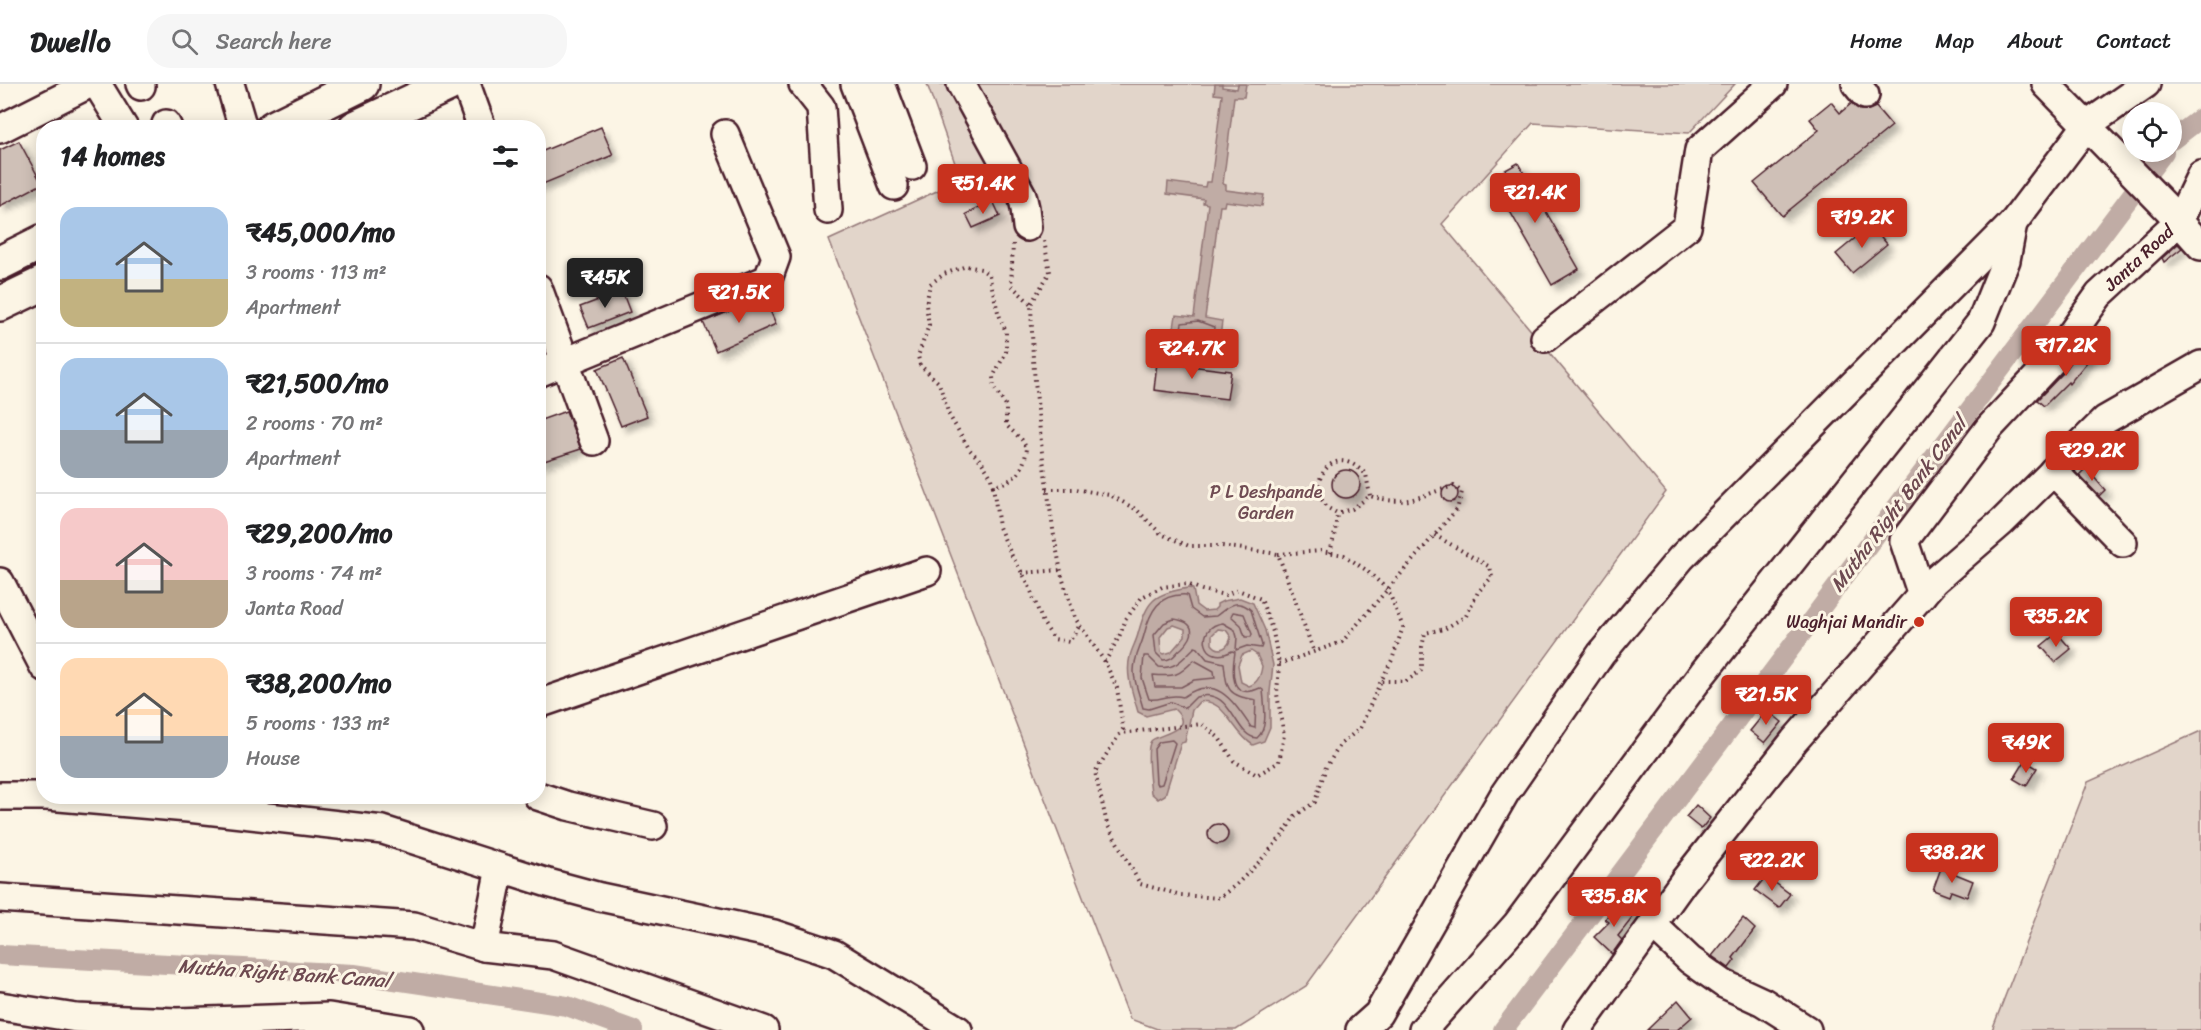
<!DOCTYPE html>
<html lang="en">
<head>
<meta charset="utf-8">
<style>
  :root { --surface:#fff; --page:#f6f6f6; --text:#202124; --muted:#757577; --line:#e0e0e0; --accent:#c8321e }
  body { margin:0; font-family:Sriracha,sans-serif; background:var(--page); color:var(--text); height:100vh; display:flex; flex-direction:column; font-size:22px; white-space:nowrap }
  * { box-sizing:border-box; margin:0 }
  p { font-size:20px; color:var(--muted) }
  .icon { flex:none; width:33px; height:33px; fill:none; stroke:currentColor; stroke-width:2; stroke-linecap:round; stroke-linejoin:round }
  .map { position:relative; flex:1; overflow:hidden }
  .drawer { position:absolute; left:36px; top:36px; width:510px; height:684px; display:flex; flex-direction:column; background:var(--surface); border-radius:24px; box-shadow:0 3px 15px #0003 }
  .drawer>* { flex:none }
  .tools { position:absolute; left:2122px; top:18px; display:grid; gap:12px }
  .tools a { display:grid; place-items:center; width:60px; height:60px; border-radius:50%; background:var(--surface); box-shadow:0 3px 15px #0003; font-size:30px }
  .price { position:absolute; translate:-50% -51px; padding:0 14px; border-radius:6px; background:var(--accent); color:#fff; font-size:20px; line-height:39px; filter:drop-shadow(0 2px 3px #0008) }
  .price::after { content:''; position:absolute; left:50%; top:36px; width:18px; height:14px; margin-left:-9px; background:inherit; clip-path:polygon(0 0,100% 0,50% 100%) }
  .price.current { background:#222; color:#fff }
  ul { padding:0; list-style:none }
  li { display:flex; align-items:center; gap:18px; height:150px; padding:0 24px }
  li+li { border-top:2px solid var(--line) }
  li span { display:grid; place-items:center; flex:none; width:168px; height:120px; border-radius:18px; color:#555 }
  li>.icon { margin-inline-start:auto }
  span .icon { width:72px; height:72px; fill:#fffc; stroke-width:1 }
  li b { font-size:26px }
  h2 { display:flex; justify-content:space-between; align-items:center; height:72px; padding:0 24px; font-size:26px }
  header { display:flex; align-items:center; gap:36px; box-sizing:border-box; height:84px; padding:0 30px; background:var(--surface); border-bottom:2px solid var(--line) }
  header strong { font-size:28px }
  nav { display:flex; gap:33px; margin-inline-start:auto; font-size:21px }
  .search { width:420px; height:54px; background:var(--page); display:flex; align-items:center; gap:15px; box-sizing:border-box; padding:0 21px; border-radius:24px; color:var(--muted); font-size:22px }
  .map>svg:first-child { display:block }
  .green { fill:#e2d5ca; stroke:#967a7a; stroke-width:1.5 }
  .water { fill:#c0aca5; stroke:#917474; stroke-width:1.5; fill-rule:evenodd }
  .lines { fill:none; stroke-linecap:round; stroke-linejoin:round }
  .shore { stroke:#79575c; stroke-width:1.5 }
  .canal { stroke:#c0aca5; stroke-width:20 }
  .building { fill:#cfc0b7; stroke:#4a1f2b; stroke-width:1.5; filter:url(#shadow) }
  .minor-casing { stroke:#4a1f2b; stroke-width:32 }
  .major-casing { stroke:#4a1f2b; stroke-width:38 }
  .path { stroke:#4a1f2b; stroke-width:4; stroke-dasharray:1.5 4.5; stroke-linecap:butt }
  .minor { stroke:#fcf5e5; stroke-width:27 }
  .major { stroke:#fcf5e5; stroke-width:33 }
  .poi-dot { fill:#c8321e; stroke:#fcf5e5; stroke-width:2 }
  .labels { text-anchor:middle; stroke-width:6; stroke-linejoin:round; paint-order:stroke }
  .street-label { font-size:18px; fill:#4a1f2b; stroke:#fcf5e5 }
  .park-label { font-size:18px; fill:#704c53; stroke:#fcf5e5 }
  .poi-label { font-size:18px; fill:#4a1f2b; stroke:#fcf5e5; text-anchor:end }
  .water-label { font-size:20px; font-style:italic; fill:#6d4950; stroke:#fcf5e5 }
</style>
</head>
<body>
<header>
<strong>Dwello</strong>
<div class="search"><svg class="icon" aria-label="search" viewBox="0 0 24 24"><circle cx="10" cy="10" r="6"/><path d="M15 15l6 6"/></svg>Search here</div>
<nav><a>Home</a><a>Map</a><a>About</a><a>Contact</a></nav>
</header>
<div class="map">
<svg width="2201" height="946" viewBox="0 0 2201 946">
  <defs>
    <filter id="shadow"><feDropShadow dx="5.5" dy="5.5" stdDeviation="3" flood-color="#0004"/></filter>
  </defs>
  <rect width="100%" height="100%" fill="#fcf5e5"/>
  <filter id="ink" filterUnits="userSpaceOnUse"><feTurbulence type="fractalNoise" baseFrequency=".0167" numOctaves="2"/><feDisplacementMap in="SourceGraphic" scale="12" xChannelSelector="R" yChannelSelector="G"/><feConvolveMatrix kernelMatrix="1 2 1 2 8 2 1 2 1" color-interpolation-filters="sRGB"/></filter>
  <g filter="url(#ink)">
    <g class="green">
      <polygon points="927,0 1735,0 1689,49 1533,39 1442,140 1666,408 1306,902 1236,946 1160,946 1130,935 829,156 961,96"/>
      <polygon points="2201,647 2201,946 1992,946 2088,698"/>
    </g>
    <g class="water">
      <polygon points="1215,0 1222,0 1222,3 1237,5 1238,0 1246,0 1244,13 1234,13 1223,100 1226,101 1226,106 1264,111 1262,122 1225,117 1224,122 1220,122 1205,234 1222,237 1219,263 1172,257 1176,231 1194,233 1208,120 1203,119 1204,115 1167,110 1168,98 1205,103 1206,98 1211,98 1222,11 1214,10"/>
      <path d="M1189 504 1193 505 1196 521 1204 527 1214 526 1217 523V520L1223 517 1240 514 1253 519 1265 546 1273 581 1270 608V643L1264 657 1253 661C1233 650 1224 612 1199 618L1192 626 1185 658 1181 659 1165 711 1158 715 1151 709C1150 698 1145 665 1151 657 1156 650 1198 647 1174 625L1146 632 1138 628C1133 609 1125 592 1130 572 1132 564 1136 558 1138 550 1147 517 1153 509 1189 504ZM1174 541 1185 545V552L1171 568 1164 570 1161 568 1160 553 1168 543ZM1218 545 1226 546 1231 553C1229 563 1220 570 1212 560V551ZM1251 567 1257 571 1262 582C1261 591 1258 599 1249 602L1241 598 1238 581 1242 571Z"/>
    </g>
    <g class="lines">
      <g class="shore">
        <polygon points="1198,237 1214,243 1213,255 1180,251 1182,239"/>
        <path d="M1187 511 1191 525 1202 533 1216 532C1228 523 1236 513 1251 526L1262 561 1261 564 1247 562 1236 566 1237 553 1235 546 1223 539C1194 542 1203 583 1232 567L1235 568C1232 586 1229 618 1260 604L1263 606C1264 620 1269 644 1257 654 1233 652 1233 602 1196 613L1185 624 1171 618 1149 625 1143 624C1140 612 1134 599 1134 587 1134 573 1141 563 1144 551 1150 527 1159 509 1187 511Z"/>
        <polygon points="1233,528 1244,530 1252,550 1251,553 1245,553 1241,541 1231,532"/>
        <path d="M1174 535C1196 538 1196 551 1182 564 1174 570 1174 576 1163 576L1156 569 1154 551 1164 539Z"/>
        <path d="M1195 563 1198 564 1207 575 1224 579C1227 608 1228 611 1256 616L1255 644 1251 643C1233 617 1216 589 1183 613 1168 609 1161 617 1149 615L1142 594 1144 572H1148L1159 583C1176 586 1184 573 1195 563Z"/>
        <path d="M1194 576 1214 587 1215 594 1194 596 1181 603H1155L1153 591C1174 593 1179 592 1194 576Z"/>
        <polygon points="1172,656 1175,659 1162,700 1158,701 1156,699 1154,665 1159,658"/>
      </g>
      <g class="canal">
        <polyline points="2172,56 2201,34"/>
        <polyline points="0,871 354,890 567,922 633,946"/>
        <polyline points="1503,946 2164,68"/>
      </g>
    </g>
    <g class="building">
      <polygon points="1831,18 1840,29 1852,19 1860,26 1868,26 1876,23 1892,42 1782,132 1754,99 1819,46 1810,35"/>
      <polygon points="601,43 613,71 538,102 538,69"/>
      <polygon points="19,57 42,100 0,122 0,66"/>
      <polygon points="1518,79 1579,185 1552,201 1491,94"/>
      <polygon points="993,117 1000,132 973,144 966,130"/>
      <polygon points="1871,141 1887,160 1852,189 1836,170"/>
      <polygon points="2178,160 2182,164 2164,178 2162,174"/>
      <polygon points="622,207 630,228 589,244 580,223"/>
      <polygon points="764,213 776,240 716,267 703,238"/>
      <polygon points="2081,264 2091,273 2069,300 2068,298 2044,322 2037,316 2064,288"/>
      <polygon points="623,274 647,332 621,342 597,285"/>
      <polygon points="1157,278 1231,287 1227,315 1154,306"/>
      <polygon points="566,327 581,365 538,379 538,337"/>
      <polygon points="2086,384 2105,406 2099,412 2079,391"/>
      <circle cx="1346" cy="400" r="14"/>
      <circle cx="1450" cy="410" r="8"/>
      <polygon points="2057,549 2071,565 2055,578 2041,562"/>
      <polygon points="1767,626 1782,638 1765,659 1750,647"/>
      <polygon points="2025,677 2037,684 2026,702 2014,695"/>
      <polygon points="1696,721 1710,734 1701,745 1686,733"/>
      <circle cx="1218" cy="750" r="10"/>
      <polygon points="1941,784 1973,797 1967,813 1951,807 1949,812 1933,806"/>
      <polygon points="1766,792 1790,810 1779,824 1755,806"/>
      <polygon points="1617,819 1634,832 1618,852 1622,856 1612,870 1594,853 1609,838 1605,835"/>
      <polygon points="1743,834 1755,845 1733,874 1735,876 1729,884 1712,872"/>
      <polygon points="1678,916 1692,933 1677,946 1647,946"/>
    </g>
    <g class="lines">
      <g class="minor-casing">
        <g id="minor">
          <polyline points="97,0 124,44"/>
          <polyline points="140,0 141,2"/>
          <polyline points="230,0 243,44"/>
          <polyline points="466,0 482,44"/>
          <polyline points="803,0 821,23 828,126"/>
          <polyline points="855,0 894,102"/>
          <polyline points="881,0 912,82"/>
          <polyline points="961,0 1022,111 1025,124 1027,143"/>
          <polyline points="1856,0 1865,11"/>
          <polyline points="2046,0 2168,125 2201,162"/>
          <polyline points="166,40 168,44"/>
          <polyline points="0,45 89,0"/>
          <polyline points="538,204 594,357"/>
          <polyline points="1545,254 1687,143 1699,66 1773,0"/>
          <polyline points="538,289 768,195 776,173 725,50"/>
          <polyline points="2053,387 2123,459"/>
          <polyline points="0,498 44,583"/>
          <polyline points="1922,511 1904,457 1990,343 2052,277 2099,211 2179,137 2201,91"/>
          <polyline points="538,620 927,487"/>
          <polyline points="0,712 44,712"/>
          <polyline points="47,712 188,724 383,746 548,799 600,813 774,850 834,870 958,946"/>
          <polyline points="538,712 568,722 653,742"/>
          <polyline points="0,814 414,842 484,863 553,871 764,946"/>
          <polyline points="1653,841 1690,876 1724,900 1763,918 1807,946"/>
          <polyline points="484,863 500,784"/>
          <polyline points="0,922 76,934 177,938 329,933 410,946"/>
          <polyline points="1360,946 1378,930 1505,709 1601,570 1681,474 2013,139 2087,41 2146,0"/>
          <polyline points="1423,946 1517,840 1703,589 1981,238 2006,176 2013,139"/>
          <polyline points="1577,946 1683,798 1794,657 1934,497 2002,438 2105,336 2201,281"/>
        </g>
      </g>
      <g class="major-casing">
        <g id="major">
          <polyline points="273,44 362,0"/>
          <polyline points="355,44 449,0"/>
          <polyline points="0,179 44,157"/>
          <polyline points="0,220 44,199"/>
        </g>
      </g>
      <g class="path">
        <polyline points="1044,157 1050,188 1031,220 1033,276 1042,368 1054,452 1062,493 1075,534 1105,578 1117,604 1123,645 1095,688 1107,740 1140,800 1181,811 1219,814 1237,800 1261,776 1282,752 1295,732 1315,718 1326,683 1341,660 1360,644 1381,597"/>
        <polyline points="1013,160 1011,201 1031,220"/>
        <path d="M993 402 990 391 981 377 970 366 949 331 939 299 920 281 918 272 929 241 926 221 930 200 944 190 966 182 981 185 989 191 998 228 1006 248V268L993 293 994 304 1006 322V341L1022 356 1027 365C1022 390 1016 396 993 402L999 443 1011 470 1028 499 1043 539 1054 555 1069 558 1080 541"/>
        <polyline points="1047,405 1075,405 1110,411 1137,426 1161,450 1189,462 1222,462 1278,470 1314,568"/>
        <path d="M1330 469 1335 448 1337 429 1328 424 1317 409C1318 392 1329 371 1350 379 1355 381 1361 386 1366 390L1370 412"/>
        <polyline points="1278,470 1321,467 1344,471 1366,486 1388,506 1403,543 1392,576 1381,597 1406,597 1422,586 1422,563 1425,549 1444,545 1466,532 1478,508 1492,493 1490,483 1433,450"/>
        <polyline points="1022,489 1061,486"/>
        <polyline points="1105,578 1119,553 1126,535 1142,513 1162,503 1187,500 1202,506 1225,511 1238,506 1261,515 1273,548 1279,580 1277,610 1284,651 1279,678 1257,691 1234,677 1219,654 1202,640 1121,649"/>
        <path d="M1279 580 1342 558 1457 425 1462 408 1454 402C1418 411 1410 424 1370 412L1352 425 1337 429"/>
      </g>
      <use href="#minor" class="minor"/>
      <use href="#major" class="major"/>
    </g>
  </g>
  <circle class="poi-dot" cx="1919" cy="538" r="6"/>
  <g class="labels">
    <g class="street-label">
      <text transform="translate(2139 174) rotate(-43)" y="6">Janta Road</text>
    </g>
    <g class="park-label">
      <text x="1266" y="414">P L Deshpande<tspan x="1266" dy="21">Garden</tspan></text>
    </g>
    <g class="poi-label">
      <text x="1907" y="544">Waghjai Mandir</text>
    </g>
    <g class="water-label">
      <text transform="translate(1898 420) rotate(-53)" y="7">Mutha Right Bank Canal</text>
      <text transform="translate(284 889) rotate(4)" y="7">Mutha Right Bank Canal</text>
    </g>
  </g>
</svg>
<div class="tools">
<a><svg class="icon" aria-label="locate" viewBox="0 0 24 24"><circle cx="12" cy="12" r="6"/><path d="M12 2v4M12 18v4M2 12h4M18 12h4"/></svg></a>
</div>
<b class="price" style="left:983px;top:131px">₹51.4K</b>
<b class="price" style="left:1535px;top:140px">₹21.4K</b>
<b class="price" style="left:1862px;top:165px">₹19.2K</b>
<b class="price current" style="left:605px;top:225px">₹45K</b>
<b class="price" style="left:739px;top:240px">₹21.5K</b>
<b class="price" style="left:2066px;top:293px">₹17.2K</b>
<b class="price" style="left:1192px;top:296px">₹24.7K</b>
<b class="price" style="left:2092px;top:398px">₹29.2K</b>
<b class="price" style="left:2056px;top:564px">₹35.2K</b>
<b class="price" style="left:1766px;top:642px">₹21.5K</b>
<b class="price" style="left:2026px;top:690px">₹49K</b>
<b class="price" style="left:1952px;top:800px">₹38.2K</b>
<b class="price" style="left:1772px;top:808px">₹22.2K</b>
<b class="price" style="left:1614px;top:844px">₹35.8K</b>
<section class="drawer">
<h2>14 homes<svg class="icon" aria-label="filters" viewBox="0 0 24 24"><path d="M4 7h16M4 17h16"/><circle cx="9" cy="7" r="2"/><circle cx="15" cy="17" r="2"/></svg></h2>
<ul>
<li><span style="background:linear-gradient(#a9c7e8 60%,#c2b280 0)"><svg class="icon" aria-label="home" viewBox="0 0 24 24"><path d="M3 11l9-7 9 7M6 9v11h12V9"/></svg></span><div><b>₹45,000/mo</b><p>3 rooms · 113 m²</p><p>Apartment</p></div></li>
<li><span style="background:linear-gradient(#a9c7e8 60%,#9aa5b1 0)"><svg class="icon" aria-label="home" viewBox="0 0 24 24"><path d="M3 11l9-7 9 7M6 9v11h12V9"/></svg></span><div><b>₹21,500/mo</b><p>2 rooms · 70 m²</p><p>Apartment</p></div></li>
<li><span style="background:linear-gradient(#f6c9c9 60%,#b9a48a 0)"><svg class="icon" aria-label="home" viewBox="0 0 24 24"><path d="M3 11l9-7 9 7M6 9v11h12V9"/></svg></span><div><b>₹29,200/mo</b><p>3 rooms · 74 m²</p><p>Janta Road</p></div></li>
<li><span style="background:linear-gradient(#ffd9b3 65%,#9aa5b1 0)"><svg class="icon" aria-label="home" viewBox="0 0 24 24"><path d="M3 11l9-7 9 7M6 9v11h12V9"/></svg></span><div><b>₹38,200/mo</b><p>5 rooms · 133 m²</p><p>House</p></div></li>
</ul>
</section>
</div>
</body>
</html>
